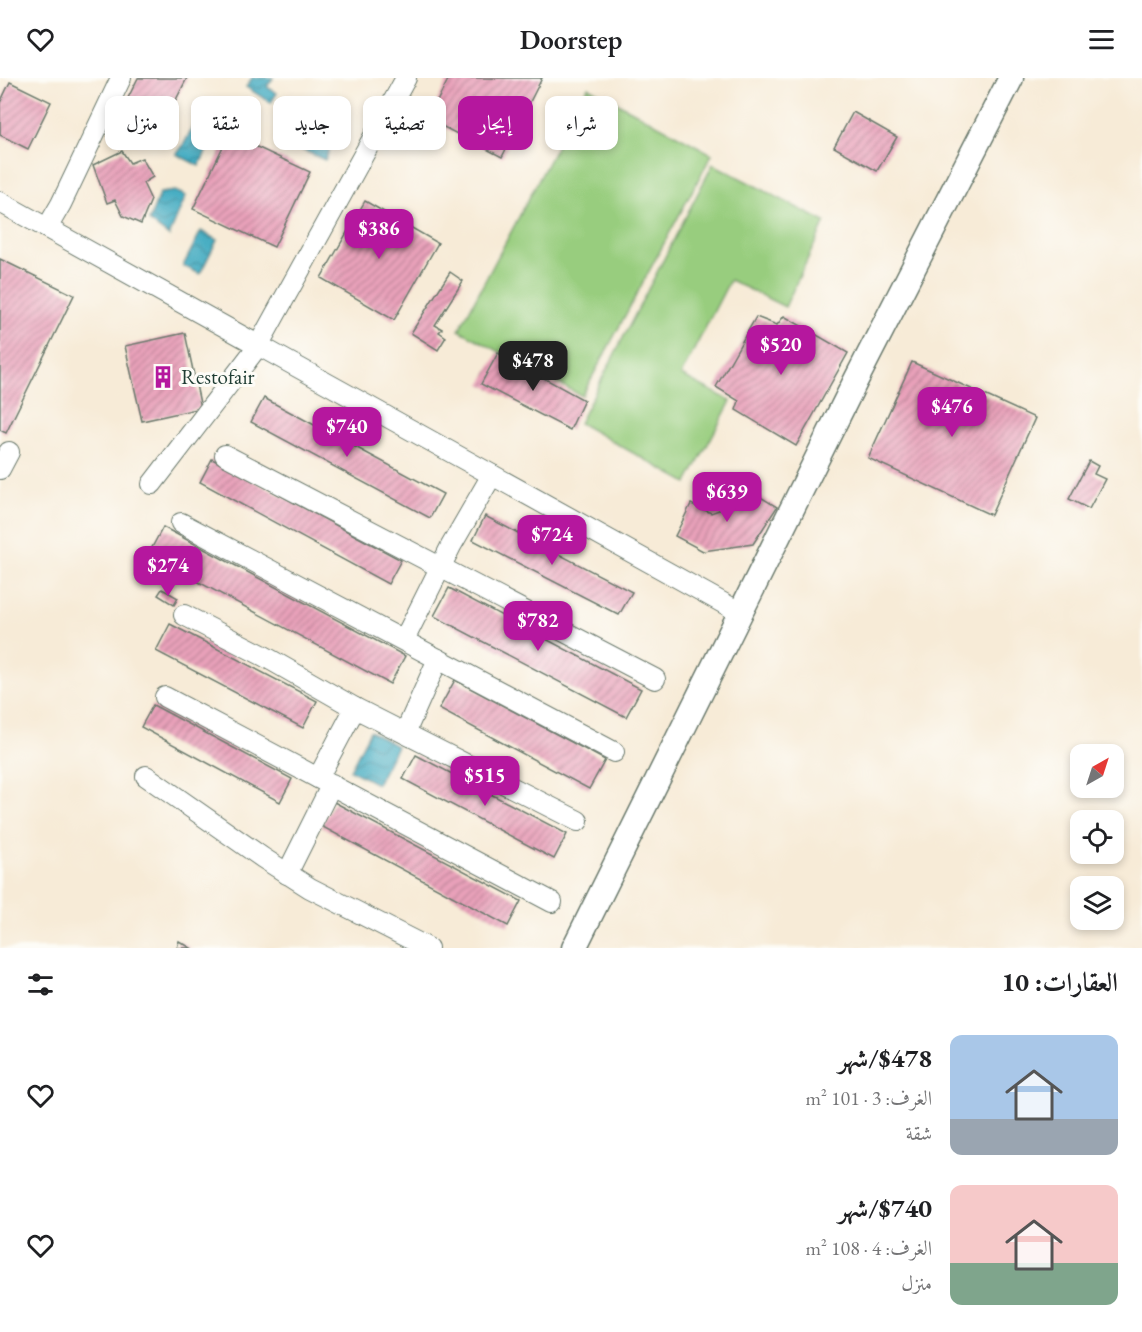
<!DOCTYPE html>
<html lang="ar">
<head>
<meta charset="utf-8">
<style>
  :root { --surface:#fff; --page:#f6f6f6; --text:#202124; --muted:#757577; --accent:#b5179e }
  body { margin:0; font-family:"EB Garamond",Amiri,serif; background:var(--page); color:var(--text); direction:rtl; height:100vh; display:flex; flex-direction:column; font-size:22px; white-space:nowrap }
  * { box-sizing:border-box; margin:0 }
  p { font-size:20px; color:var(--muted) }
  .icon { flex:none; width:33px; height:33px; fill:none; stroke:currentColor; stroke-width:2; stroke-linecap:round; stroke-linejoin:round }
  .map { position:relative; height:870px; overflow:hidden; direction:ltr }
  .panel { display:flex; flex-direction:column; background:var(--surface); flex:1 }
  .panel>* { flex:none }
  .top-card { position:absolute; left:18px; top:18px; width:600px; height:54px; direction:rtl; display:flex; gap:12px }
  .needle { width:39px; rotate:39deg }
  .buttons { position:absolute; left:1070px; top:666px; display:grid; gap:12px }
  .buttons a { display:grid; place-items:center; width:54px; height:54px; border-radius:12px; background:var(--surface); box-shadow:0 3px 9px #0003; font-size:30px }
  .price { position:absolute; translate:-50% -51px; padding:0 14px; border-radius:12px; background:var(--accent); color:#fff; font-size:20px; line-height:39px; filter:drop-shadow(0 2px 3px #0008) }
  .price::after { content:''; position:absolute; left:50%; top:36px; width:18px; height:14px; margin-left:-9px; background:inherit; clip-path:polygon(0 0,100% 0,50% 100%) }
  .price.selected { background:#222; color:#fff }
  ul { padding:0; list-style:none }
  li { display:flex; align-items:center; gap:18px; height:150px; padding:0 24px }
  li span { display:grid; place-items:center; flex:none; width:168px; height:120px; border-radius:12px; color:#555 }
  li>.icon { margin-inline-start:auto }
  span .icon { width:72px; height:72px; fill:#fffc; stroke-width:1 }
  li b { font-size:26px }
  h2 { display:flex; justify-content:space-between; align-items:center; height:72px; padding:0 24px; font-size:26px }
  .chip { padding:0 21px; border-radius:12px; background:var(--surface); box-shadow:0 3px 9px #0003; font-size:21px; line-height:54px }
  .chip.selected { background:var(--accent); color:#fff }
  header { display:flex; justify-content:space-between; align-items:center; height:78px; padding:0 24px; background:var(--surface); font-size:27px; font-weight:600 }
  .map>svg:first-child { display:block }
  .grass { fill:#98cd7e; stroke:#5c8559; stroke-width:1.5 }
  .water { fill:url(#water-waves); stroke:#30747a; stroke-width:1.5 }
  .building { fill:url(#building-hatch) }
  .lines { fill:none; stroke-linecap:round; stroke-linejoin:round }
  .minor-casing { stroke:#6b7a6d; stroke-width:22 }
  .tertiary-casing { stroke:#6b7a6d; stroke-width:27 }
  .minor { stroke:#fff; stroke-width:20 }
  .tertiary { stroke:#fff; stroke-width:24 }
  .labels { text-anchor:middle; stroke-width:6; stroke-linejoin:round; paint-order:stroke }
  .poi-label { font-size:21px; fill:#1f3d34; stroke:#fdfcf7; text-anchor:start }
</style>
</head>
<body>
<header><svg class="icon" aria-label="menu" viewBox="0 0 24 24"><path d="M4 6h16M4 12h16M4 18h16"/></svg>Doorstep<svg class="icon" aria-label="heart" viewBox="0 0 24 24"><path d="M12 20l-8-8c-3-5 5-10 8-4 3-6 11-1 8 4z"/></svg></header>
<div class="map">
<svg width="1142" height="870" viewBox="0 0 1142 870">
  <defs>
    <pattern id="water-waves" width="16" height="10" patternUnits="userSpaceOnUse" patternTransform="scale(1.5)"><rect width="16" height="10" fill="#42abc1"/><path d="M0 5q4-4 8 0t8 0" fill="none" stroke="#378c9e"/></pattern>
    <pattern id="building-hatch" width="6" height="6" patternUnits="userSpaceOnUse" patternTransform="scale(1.5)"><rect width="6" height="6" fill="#e9a1ba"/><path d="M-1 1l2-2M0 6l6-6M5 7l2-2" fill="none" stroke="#bc8498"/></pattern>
  </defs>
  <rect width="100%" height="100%" fill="#fdfcf7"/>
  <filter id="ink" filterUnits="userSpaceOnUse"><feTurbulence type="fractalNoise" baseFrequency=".0167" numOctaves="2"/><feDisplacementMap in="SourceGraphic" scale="12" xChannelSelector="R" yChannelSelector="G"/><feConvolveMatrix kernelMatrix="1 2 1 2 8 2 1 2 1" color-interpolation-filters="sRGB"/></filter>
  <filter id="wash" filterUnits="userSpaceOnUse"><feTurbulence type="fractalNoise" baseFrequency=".008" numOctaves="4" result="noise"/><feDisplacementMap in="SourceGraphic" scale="24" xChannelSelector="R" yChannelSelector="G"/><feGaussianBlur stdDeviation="1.35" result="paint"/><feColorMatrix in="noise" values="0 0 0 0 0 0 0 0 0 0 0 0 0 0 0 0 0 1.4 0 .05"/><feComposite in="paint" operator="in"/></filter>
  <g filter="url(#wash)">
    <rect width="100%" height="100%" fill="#f7ebd7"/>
    <g class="grass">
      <polygon points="588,9 712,76 582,318 459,252"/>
      <polygon points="713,86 825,144 785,229 730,202 681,297 731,323 687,405 579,345"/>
    </g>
    <g class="water">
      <polygon points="252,0 273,0 267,9 277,15 271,25 246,9"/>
      <path d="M199 40 210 44 215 56 199 88 176 76C187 67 189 50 199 40Z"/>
      <polygon points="306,51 333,63 325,82 298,70"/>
      <polygon points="175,113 186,118 169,158 149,143 160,115"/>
      <polygon points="201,153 217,162 200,196 183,188"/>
      <polygon points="370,653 397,668 377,706 350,692"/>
    </g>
    <g id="blocks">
      <g class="building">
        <polygon points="138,0 187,0 160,53 121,34"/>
        <polygon points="449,0 542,0 502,79 428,41"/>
        <polygon points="10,4 51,24 28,71 0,57 0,25"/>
        <polygon points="853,34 897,59 877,93 834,69"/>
        <polygon points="229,56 310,94 274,169 193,131"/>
        <polygon points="122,73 130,85 142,80 153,99 143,105 151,122 141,146 123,138 115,122 107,125 93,87"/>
        <polygon points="365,123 438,165 394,242 321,200"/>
        <polygon points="0,181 74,217 6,355 0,352"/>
        <polygon points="450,194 463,203 435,247 442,251 439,254 446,259 438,272 411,255"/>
        <polygon points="784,238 848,275 796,368 736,332 739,323 716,309 756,239 777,247"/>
        <polygon points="185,255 201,330 142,343 125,268"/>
        <polygon points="498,275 584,322 570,352 481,306"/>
        <polygon points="912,284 1035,340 991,437 868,380"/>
        <polygon points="264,320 443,416 430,440 251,344"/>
        <polygon points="212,381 401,482 388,506 200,404"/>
        <polygon points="1089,383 1098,388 1094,396 1105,401 1089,431 1069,421"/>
        <polygon points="744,409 777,429 753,466 703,473 675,458 691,426 711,435 733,427"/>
        <polygon points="485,438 632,514 619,537 473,462"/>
        <polygon points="163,449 405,578 390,606 148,477"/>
        <polygon points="449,510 641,611 626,639 434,538"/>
        <polygon points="162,511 178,520 174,527 158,517"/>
        <polygon points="170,546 317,623 303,650 156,573"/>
        <polygon points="455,602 605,682 589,711 439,631"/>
        <polygon points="153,627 292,701 280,724 141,649"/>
        <polygon points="416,677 567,756 554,781 403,701"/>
        <polygon points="334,724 521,823 508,848 321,748"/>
        <polygon points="179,863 191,870 177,870"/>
      </g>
    </g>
  </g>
  <g filter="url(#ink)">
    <use href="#blocks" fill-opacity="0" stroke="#6b7a6d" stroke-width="1.5"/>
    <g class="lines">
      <g class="minor-casing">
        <g id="minor">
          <polyline points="0,124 741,535"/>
          <polyline points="47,150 61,126 121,0"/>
          <polyline points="225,377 655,601"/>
          <polyline points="0,391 9,374"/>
          <polyline points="152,406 258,268 406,0"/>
          <polyline points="181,445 614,674"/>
          <polyline points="184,537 264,578 355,630 578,743"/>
          <polyline points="404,562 451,468 492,397"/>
          <polyline points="165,619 552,824"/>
          <polyline points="405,655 438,581"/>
          <polyline points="146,698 263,780 310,810 428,870"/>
          <polyline points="318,700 355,630"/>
          <polyline points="287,796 332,706"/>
        </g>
      </g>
      <g class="tertiary-casing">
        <polyline id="tertiary" points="574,870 856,302 1011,0"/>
      </g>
      <use href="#minor" class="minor"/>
      <use href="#tertiary" class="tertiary"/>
    </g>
  </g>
  <defs>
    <g id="building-bare" transform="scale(1.8)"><path d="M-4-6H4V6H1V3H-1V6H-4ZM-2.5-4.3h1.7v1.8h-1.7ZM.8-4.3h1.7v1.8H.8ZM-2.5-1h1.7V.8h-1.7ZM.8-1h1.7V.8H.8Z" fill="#b5179e" stroke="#fdfcf7" stroke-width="2.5" paint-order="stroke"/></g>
  </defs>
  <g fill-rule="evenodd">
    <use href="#building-bare" x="163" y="299"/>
  </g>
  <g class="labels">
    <g class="poi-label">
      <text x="181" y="306">Restofair</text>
    </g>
  </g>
</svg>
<div class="buttons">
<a><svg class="needle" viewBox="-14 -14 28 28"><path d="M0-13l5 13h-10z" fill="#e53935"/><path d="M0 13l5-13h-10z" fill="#757577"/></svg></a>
<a><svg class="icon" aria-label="locate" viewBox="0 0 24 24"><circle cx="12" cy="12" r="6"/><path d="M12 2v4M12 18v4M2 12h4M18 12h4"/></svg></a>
<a><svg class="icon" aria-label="layers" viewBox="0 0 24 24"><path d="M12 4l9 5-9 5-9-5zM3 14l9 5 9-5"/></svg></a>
</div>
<b class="price" style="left:379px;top:182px">$386</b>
<b class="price" style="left:781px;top:298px">$520</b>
<b class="price selected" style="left:533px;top:314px">$478</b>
<b class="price" style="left:952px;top:360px">$476</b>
<b class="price" style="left:347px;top:380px">$740</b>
<b class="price" style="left:727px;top:445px">$639</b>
<b class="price" style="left:552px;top:488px">$724</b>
<b class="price" style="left:168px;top:519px">$274</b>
<b class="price" style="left:538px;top:574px">$782</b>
<b class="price" style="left:485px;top:729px">$515</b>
<div class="top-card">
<a class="chip">شراء</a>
<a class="chip selected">إيجار</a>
<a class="chip">تصفية</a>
<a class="chip">جديد</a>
<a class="chip">شقة</a>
<a class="chip">منزل</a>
</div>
</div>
<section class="panel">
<h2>العقارات: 10<svg class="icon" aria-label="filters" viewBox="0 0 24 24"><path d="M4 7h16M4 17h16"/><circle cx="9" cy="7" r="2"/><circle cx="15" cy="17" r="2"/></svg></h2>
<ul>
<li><span style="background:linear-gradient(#a9c7e8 70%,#9aa5b1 0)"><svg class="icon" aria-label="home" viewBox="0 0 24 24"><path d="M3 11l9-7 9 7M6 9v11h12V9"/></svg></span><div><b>$478/شهر</b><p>الغرف: 3 · 101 m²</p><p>شقة</p></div><svg class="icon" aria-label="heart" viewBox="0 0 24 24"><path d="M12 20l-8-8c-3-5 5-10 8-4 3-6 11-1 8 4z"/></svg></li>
<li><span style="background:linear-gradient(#f6c9c9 65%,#7fa58c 0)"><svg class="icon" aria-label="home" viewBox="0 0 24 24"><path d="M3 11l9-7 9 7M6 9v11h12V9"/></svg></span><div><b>$740/شهر</b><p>الغرف: 4 · 108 m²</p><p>منزل</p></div><svg class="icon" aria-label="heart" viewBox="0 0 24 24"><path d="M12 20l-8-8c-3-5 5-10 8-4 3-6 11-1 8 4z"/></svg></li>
</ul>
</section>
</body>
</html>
